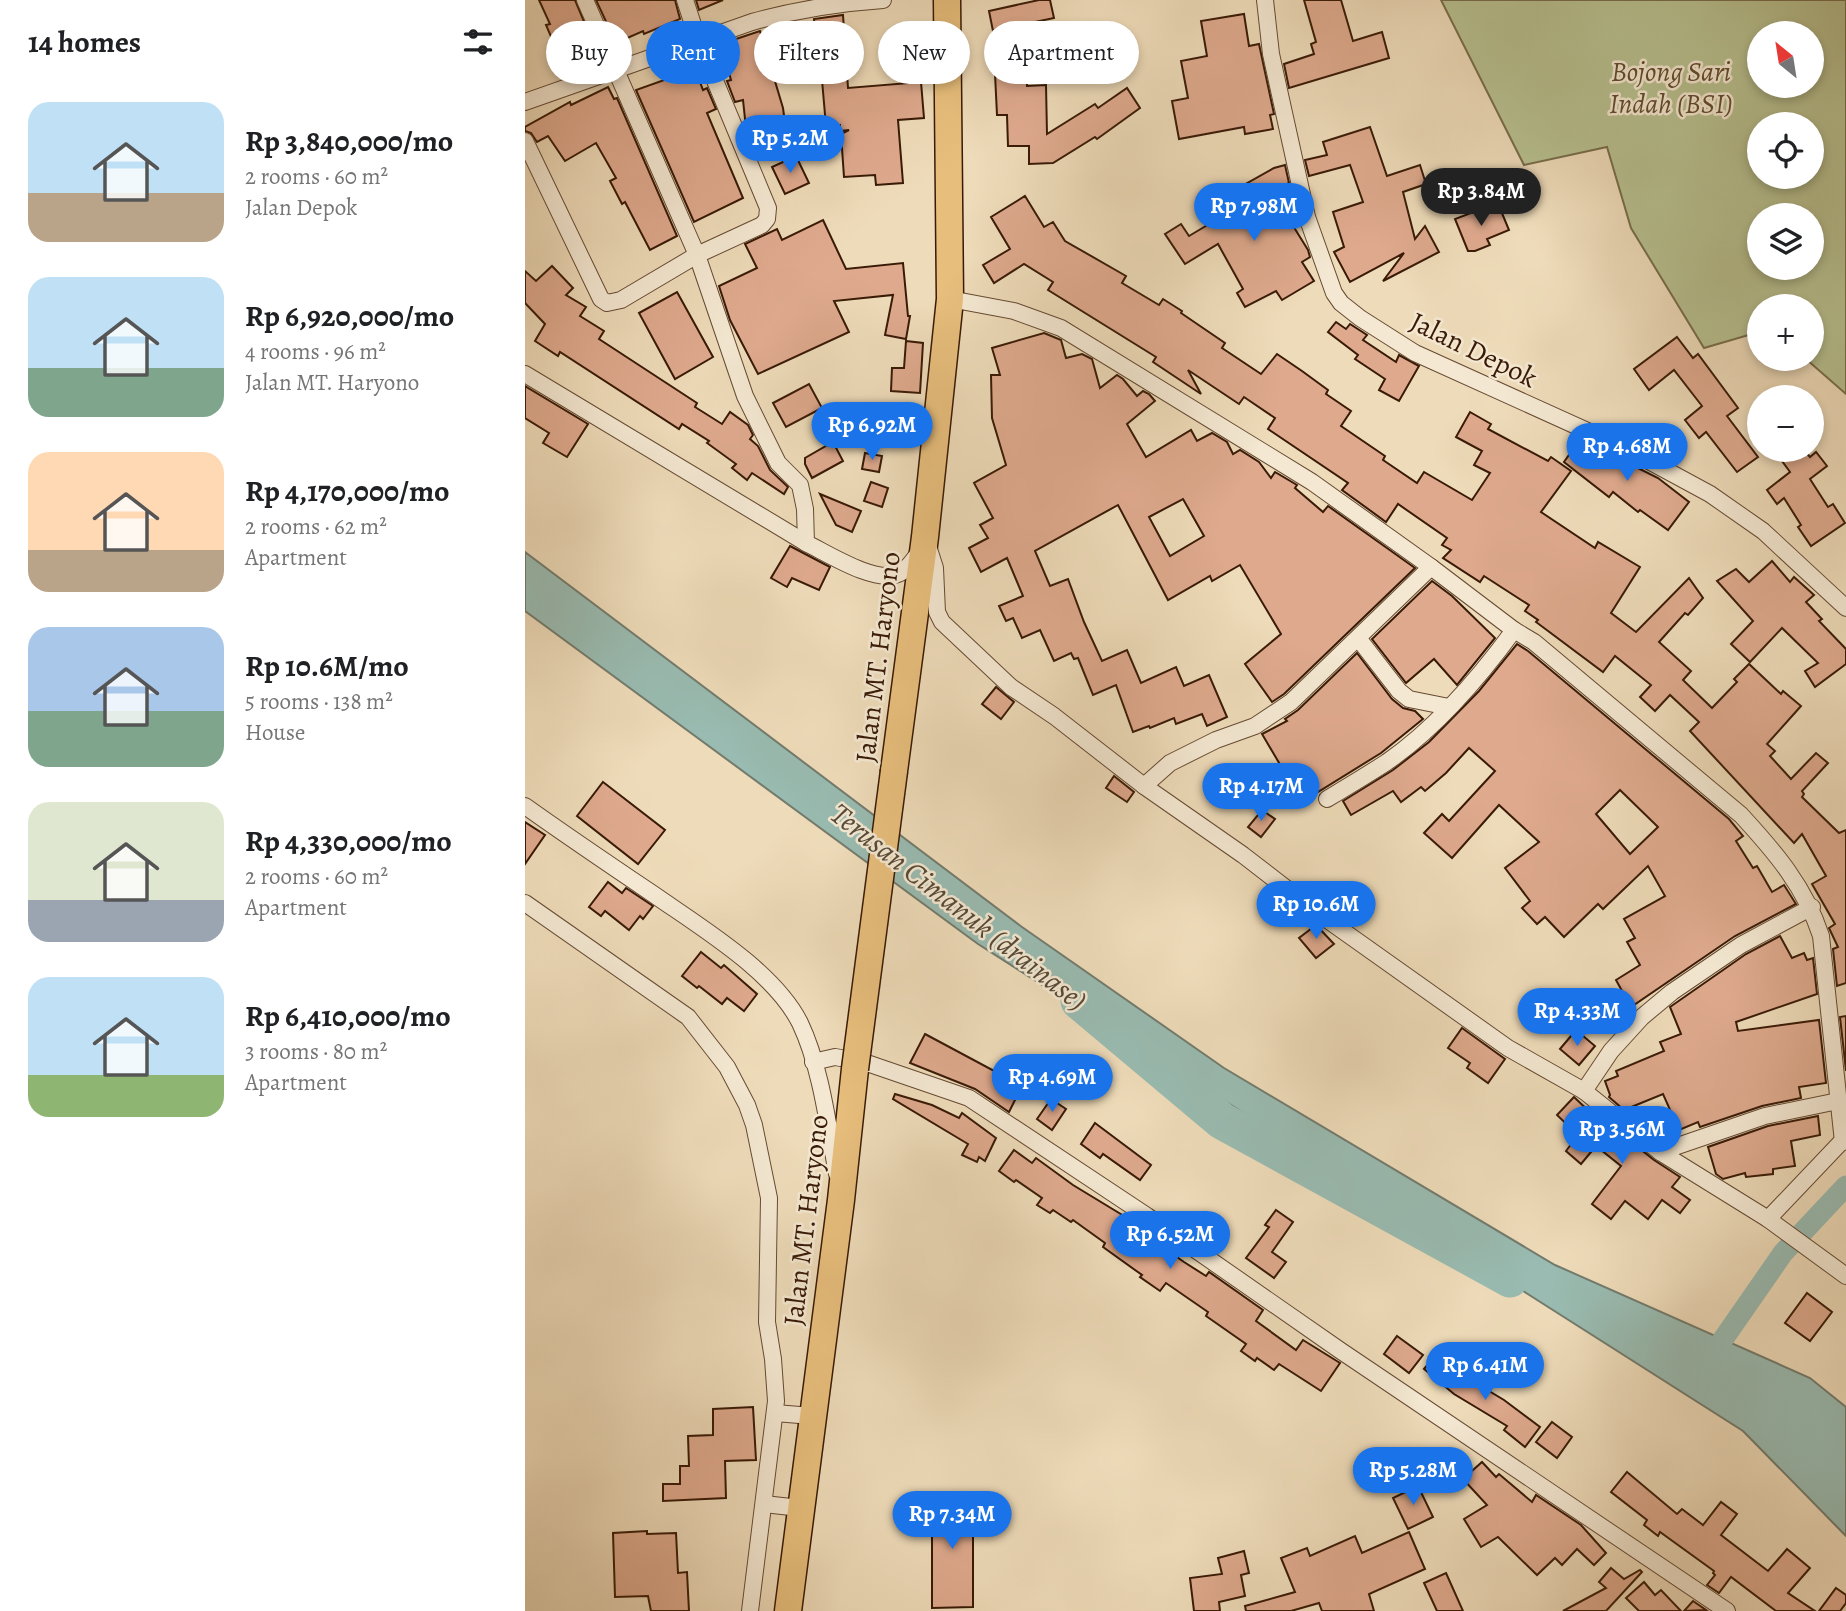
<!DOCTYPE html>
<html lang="en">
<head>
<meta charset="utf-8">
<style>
  :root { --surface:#fff; --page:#f6f6f6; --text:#202124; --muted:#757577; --accent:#1a73e8 }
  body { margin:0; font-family:Alegreya,serif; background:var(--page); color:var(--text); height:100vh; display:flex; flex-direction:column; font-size:26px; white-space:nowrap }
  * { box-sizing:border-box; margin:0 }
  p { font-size:23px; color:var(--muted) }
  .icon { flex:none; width:38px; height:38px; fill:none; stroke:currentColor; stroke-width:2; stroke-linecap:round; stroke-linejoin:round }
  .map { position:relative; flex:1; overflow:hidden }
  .side { display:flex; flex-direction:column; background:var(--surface); width:525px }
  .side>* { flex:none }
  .top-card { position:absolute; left:21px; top:21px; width:665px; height:63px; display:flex; gap:14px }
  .needle { width:46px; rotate:330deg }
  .tools { position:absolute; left:1222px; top:21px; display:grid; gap:14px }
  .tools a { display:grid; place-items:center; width:77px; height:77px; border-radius:50%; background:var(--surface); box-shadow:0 4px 10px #0003; font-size:35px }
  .price { position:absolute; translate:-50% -60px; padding:0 16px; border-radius:24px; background:var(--accent); color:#fff; font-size:23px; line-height:46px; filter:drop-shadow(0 2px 4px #0008) }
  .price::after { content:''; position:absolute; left:50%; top:42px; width:21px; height:16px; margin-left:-10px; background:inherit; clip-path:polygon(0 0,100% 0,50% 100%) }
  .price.current { background:#222; color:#fff }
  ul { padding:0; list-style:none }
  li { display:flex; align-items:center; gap:21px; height:175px; padding:0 28px }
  li span { display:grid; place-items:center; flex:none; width:196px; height:140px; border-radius:21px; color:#555 }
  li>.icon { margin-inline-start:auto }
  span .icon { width:84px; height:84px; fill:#fffc; stroke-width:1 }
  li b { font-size:30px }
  h2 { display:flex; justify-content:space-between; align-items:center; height:84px; padding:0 28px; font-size:30px }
  .pill { padding:0 24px; border-radius:32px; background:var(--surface); box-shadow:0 4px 10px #0003; font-size:24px; line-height:63px }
  .pill.current { background:var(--accent); color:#fff }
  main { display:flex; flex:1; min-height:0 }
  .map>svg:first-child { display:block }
  .green { fill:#b7c090; stroke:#786d4b; stroke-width:2; fill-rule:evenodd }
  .water { fill:#99bbb1; stroke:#737b6d; stroke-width:2 }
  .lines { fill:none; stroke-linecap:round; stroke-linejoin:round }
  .canal { stroke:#99bbb1; stroke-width:21 }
  .river { stroke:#99bbb1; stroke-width:37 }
  .building { fill:#dea98d; stroke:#391a06; stroke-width:2; fill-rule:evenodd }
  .street-casing { stroke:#664a33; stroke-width:18 }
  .primary-casing { stroke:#391a06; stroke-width:29 }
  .street { stroke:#f4e8d2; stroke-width:16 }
  .primary { stroke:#e7be7c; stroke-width:26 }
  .primary-bridge-casing { stroke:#391a06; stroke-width:29; stroke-linecap:butt }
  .primary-bridge { stroke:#e7be7c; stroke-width:26 }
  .labels { text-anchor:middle; stroke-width:5; stroke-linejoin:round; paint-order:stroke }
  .park-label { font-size:28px; font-style:italic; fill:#5f4c2f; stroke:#f4e8d2 }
  .street-label { font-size:28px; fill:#391a06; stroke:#f4e8d2 }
  .water-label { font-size:30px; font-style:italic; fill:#564a39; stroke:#f4e8d2 }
</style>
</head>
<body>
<main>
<section class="side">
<h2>14 homes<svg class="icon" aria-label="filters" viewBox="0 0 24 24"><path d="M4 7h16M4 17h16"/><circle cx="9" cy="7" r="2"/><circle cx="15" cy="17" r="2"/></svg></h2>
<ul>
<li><span style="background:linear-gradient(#bfe0f5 65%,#b9a48a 0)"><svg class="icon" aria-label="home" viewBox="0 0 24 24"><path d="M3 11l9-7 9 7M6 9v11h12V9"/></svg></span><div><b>Rp 3,840,000/mo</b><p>2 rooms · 60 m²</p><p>Jalan Depok</p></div></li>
<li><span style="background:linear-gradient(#bfe0f5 65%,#7fa58c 0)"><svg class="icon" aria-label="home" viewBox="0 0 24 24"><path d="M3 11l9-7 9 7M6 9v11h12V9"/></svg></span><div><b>Rp 6,920,000/mo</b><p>4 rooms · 96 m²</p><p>Jalan MT. Haryono</p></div></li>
<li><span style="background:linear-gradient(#ffd9b3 70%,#b9a48a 0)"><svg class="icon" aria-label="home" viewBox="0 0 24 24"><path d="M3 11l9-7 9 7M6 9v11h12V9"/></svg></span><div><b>Rp 4,170,000/mo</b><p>2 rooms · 62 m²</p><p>Apartment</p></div></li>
<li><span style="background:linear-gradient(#a9c7e8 60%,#7fa58c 0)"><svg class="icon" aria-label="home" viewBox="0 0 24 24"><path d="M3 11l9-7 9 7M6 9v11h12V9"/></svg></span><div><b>Rp 10.6M/mo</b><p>5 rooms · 138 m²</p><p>House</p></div></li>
<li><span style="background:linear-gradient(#dfe7d0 70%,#9aa5b1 0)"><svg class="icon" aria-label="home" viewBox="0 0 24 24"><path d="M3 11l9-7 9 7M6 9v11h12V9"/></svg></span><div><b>Rp 4,330,000/mo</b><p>2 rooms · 60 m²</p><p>Apartment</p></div></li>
<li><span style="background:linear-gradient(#bfe0f5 70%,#8fb573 0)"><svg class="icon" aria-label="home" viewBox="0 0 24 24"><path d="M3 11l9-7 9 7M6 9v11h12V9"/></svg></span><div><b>Rp 6,410,000/mo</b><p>3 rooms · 80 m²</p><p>Apartment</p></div></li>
</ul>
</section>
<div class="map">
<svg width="1321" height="1611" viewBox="0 0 1321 1611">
  <rect width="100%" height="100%" fill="#eedbb9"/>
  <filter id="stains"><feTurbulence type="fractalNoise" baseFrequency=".00286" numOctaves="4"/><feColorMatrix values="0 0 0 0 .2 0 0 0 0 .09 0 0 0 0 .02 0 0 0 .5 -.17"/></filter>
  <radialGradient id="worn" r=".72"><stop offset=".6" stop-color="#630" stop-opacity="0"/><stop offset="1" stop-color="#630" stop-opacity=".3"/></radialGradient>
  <path class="green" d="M916 0H1321V394L1281 359H1286V306H1234V332L1179 348 1106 228 1082 147 999 165ZM1234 33H1286V86H1234ZM1234 124H1286V177H1234ZM1234 215H1286V268H1234Z"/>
  <polygon class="water" points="0,552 497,927 699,1068 1030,1265 1285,1378 1321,1407 1321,1536 1218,1431 453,944 0,611"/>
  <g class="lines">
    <polyline class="canal" points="1183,1361 1258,1253 1321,1186"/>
    <polyline class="river" points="554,1001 697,1121 985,1279"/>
  </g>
  <g class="building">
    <polygon points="14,0 50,0 71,50 43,63 34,44 30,46 21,25 25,24"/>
    <polygon points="71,0 150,0 155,19 119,34 118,31 91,43"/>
    <polygon points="171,0 198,0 174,10"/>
    <polygon points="514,0 525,0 529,18 468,31 464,11"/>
    <polygon points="779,0 816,0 828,41 857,32 864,58 764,88 759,64 789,54 786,44 791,42"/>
    <polygon points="719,14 724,46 734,44 749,114 745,115 748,129 720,134 719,127 654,139 647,101 663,98 656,61 682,56 676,21"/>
    <polygon points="318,15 323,88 396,82 399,118 373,120 378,183 351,185 350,175 319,177 316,134 324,130 315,131 315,125 301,126 297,80 294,81 289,19"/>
    <polygon points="235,31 258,108 262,138 227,143 221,128 218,100 210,102 202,81 206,80 196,44"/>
    <polygon points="501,52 502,86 521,85 522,134 570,104 573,108 602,88 615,108 572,139 570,137 528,163 504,164 504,146 483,146 482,115 472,115 469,53"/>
    <polygon points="170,69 178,90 182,88 191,109 182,113 218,198 169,222 111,90"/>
    <polygon points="83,87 89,99 92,98 152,236 125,250 100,202 97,204 85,181 91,178 71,143 40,161 23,136 12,142 6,133 0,131 0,127 45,102 46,105"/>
    <polygon points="845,127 862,176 895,165 901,184 878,192 890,239 900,226 914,252 858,281 879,253 825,282 809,252 819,247 808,212 838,202 825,165 784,176 780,160 802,155 798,142"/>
    <polygon points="271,156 284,183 260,194 247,167"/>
    <polygon points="760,165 764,183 747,192 783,250 785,257 777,262 789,281 757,300 751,291 720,307 712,293 718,289 693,244 660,264 640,234 656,224 664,236 726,199 719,185 749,168"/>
    <polygon points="500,196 519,227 528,222 540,241 601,276 597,283 634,305 638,299 657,311 656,313 700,343 697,348 736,374 752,354 777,371 803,390 801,394 826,411 816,426 860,456 858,460 892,483 899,472 947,500 965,473 949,465 957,451 931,437 945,412 966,424 963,429 1023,461 1026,457 1046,471 1016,512 1070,548 1073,542 1115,567 1086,613 1111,632 1164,578 1178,598 1163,615 1160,613 1134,642 1166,671 1158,680 1187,708 1212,682 1209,679 1224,664 1256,694 1258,691 1276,706 1242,744 1250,751 1245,756 1266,779 1291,753 1303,763 1277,791 1279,794 1277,797 1314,833 1321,830 1321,983 1312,986 1308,949 1313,947 1304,928 1310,924 1287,884 1301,876 1277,834 1269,843 1165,731 1174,722 1145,695 1130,711 1115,697 1126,685 1090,656 1078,672 1011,622 1013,620 1000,611 1004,605 959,576 955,582 918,558 926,550 917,545 922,538 873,504 861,522 817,490 823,483 743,429 750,418 719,397 714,404 663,370 676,394 628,362 631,357 523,290 528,282 499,264 469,283 458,265 485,249 466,217"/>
    <polygon points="974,206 984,230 962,239 965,245 950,251 943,251 930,219 951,211 952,215"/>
    <polygon points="298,220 321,269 378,263 383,316 385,316 381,339 360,335 368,295 309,301 324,332 233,374 205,320 194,286 232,268 220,244 252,229 257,240"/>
    <polygon points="27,266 48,288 41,295 61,307 55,316 79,331 74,339 172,403 170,407 197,424 205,412 223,425 228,435 225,439 233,446 245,470 263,487 259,494 227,473 222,480 207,468 211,464 182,443 184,441 157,424 154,429 35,352 33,356 10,341 20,324 0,303 0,271 11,281"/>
    <polygon points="152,292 188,357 150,379 114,313"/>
    <polygon points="811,322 821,329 825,324 842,335 838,340 871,362 874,355 894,366 874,401 854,390 860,379 830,359 833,355 803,332"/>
    <path d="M519 333 536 340 541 358 557 354 567 359 575 388 592 375 598 379 612 396 618 391 624 394 630 401 602 424 621 457 666 430 672 441 687 433 702 442 708 454 715 450 734 462 746 478 750 472 772 485 770 488 798 512 803 506 890 568 759 694 747 702 720 664 756 634 715 565 687 581 685 576 643 600 593 505 510 551 525 586 543 579 559 622 577 661 602 650 616 683 651 667 659 686 684 675 702 717 682 726 677 714 651 724 649 718 625 728 624 726 608 732 591 685 568 695 553 658 549 659 546 653 529 661 515 630 497 638 488 618 481 621 474 606 498 596 482 558 456 572 444 548 463 538 455 525 468 518 449 483 481 465 467 418 466 375H475L467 348ZM658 499 679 536 645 556 624 517Z"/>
    <polygon points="1152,337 1168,358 1173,354 1213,408 1202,416 1233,457 1212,472 1181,432 1174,438 1160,420 1177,406 1149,370 1124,390 1109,369"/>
    <polygon points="381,341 398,343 395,393 366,391 367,368 379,368"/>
    <polygon points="284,384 297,408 261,427 248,403"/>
    <polygon points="0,386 63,424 42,457 18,443 24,433 0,418"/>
    <polygon points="1055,439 1133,478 1164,502 1143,530 1115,510 1113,512 1088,492 1084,497 1039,462"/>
    <polygon points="308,442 318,461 287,478 280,464 280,458"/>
    <polygon points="1272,450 1279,450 1285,457 1291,452 1302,466 1285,479 1303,507 1308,504 1320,523 1286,546 1273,527 1276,525 1259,498 1252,504 1242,490 1265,472 1257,461"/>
    <polygon points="340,453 357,456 354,472 337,469"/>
    <polygon points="346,482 363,488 357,507 339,501"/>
    <polygon points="295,494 336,511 327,532 311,525"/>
    <polygon points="265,546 305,567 294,590 267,578 262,587 246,578"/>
    <polygon points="1247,561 1265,582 1269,577 1289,595 1281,602 1297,619 1294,621 1321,649 1321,664 1290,687 1280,671 1293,663 1257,628 1225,662 1206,644 1228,621 1192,581 1211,569 1224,582"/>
    <polygon points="907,581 927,596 970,638 932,685 909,659 881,683 847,639"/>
    <path d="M992 644 1003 651 1204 819 1218 836 1211 841 1228 868 1232 866 1247 892 1259 885 1271 904 1210 936 1106 1007 1091 980 1115 965 1102 942 1110 938 1099 919 1140 896 1123 866 1078 909 1073 904 1039 937 1020 917 1012 924 997 908 1005 901 980 868 1014 842 974 805 927 858 899 833 917 814 924 821 970 771 944 748 921 773 900 791 896 787 876 802 868 791 826 815 818 801 868 770 904 742 954 691ZM1095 790 1133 827 1105 854 1071 814Z"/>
    <polygon points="832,653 867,699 878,708 890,711 898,719 856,753 772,805 758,780 763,778 737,734 762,721 760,719 773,710"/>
    <polygon points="471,687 489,702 476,719 457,704"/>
    <polygon points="589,776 609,792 602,802 581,788"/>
    <polygon points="78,782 140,830 113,864 52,816"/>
    <polygon points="737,810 750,819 736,837 723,827"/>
    <polygon points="0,822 20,835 0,864"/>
    <polygon points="83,882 97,893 101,888 128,906 118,919 115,916 104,930 80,911 76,916 64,907"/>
    <polygon points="791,925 809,944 791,958 774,938"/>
    <polygon points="1255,936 1267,958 1279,953 1282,960 1288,958 1292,994 1211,1022 1213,1031 1294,1020 1301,1083 1274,1087 1276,1098 1237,1106 1175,1127 1173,1122 1154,1130 1138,1094 1099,1110 1084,1097 1085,1095 1080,1081 1093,1076 1091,1071 1139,1051 1135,1042 1156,1034 1145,1007 1221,954"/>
    <polygon points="176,952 196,968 199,965 232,994 219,1011 202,998 197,1004 174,986 172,988 157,976"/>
    <polygon points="1321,1016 1321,1071 1315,1017"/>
    <polygon points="937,1028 980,1059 963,1083 942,1068 945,1063 923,1048"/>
    <polygon points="1051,1030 1070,1046 1054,1065 1035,1049"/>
    <polygon points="400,1034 473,1073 470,1080 494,1092 484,1112 450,1089 385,1063"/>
    <polygon points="370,1094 407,1105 434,1118 437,1113 471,1138 460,1161 454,1157 452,1162 437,1155 443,1144 368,1099"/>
    <polygon points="1049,1097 1069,1116 1071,1114 1129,1160 1155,1177 1147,1187 1165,1200 1155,1213 1137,1200 1123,1219 1100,1201 1086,1219 1067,1204 1096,1166 1071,1146 1056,1164 1041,1151 1053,1135 1032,1115"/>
    <polygon points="526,1099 541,1109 527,1130 512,1119"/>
    <polygon points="1293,1116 1295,1135 1266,1141 1270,1166 1248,1169 1248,1174 1221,1177 1220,1173 1198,1179 1191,1174 1183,1147 1243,1126"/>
    <polygon points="570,1123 626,1165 615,1180 578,1154 575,1158 556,1144"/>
    <polygon points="489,1150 507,1163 511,1158 548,1185 599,1216 618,1229 616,1232 659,1262 681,1276 684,1272 738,1310 731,1321 771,1350 778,1340 815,1363 796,1391 754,1364 749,1370 732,1358 730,1361 716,1351 721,1344 681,1316 683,1312 641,1283 635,1291 615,1277 617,1275 578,1247 580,1243 548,1220 546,1222 528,1210 525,1213 512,1205 517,1198 491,1180 489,1182 474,1171"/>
    <polygon points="751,1210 768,1222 747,1252 761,1262 749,1278 721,1258 744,1227 740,1225"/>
    <polygon points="686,1214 701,1225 691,1240 675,1229"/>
    <polygon points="1282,1293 1307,1312 1285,1341 1260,1323"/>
    <polygon points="872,1336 898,1355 884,1373 859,1354"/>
    <polygon points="910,1356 947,1385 949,1382 979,1400 1015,1427 1000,1447 979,1430 982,1426 929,1394 899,1369"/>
    <polygon points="228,1407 231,1460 200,1461 201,1498 138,1501 138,1484 155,1484 155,1466 164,1466 163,1436 188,1435 188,1409"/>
    <polygon points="1027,1422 1047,1437 1032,1458 1011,1442"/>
    <polygon points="957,1462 971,1477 974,1474 1007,1502 1011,1495 1056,1525 1081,1553 1069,1565 1052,1549 1037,1565 1030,1558 1012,1575 973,1537 956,1547 939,1519 962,1505 938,1479"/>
    <polygon points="1102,1472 1152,1514 1157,1509 1178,1525 1196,1502 1212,1514 1196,1535 1243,1571 1262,1549 1285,1568 1263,1593 1290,1611 1251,1611 1206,1577 1194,1593 1182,1585 1190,1575 1188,1573 1189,1571 1135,1532 1133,1536 1119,1525 1122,1520 1086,1492"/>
    <polygon points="893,1486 908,1517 883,1529 868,1498"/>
    <polygon points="407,1495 448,1495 448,1607 407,1608"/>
    <polygon points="122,1531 122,1534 151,1533 153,1573 162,1572 164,1611 126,1611 123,1596 90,1597 88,1533"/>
    <polygon points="884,1532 900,1569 844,1594 849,1611 797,1611 794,1603 766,1611 721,1611 720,1606 770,1592 756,1558 782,1548 785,1556 830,1536 837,1553"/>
    <polygon points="719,1551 724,1573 716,1575 720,1596 694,1602 695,1611 669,1611 665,1578 697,1574 693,1558"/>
    <polygon points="1086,1568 1099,1579 1115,1570 1117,1572 1081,1611 1038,1611 1081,1588 1074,1582"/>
    <polygon points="921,1573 938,1611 912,1611 899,1583"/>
    <polygon points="1119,1582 1130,1595 1136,1590 1156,1611 1114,1611 1101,1598"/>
    <polygon points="1311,1588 1321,1595 1321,1603 1315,1611 1294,1611"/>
    <polygon points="1168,1601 1181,1610 1159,1611"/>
  </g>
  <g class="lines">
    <g class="street-casing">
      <g id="street">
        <path d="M60 0 172 255 220 396 253 463 275 485 280 509 281 543C302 553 350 584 373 574 382 571 390 557 396 550"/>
        <polyline points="740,0 746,54 782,217 809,293 816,303 835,318 890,353 1100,448 1185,494 1238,531 1321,608"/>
        <path d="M0 102 227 22C270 10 314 3 358 0"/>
        <polyline points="0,141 76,299 82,303 96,300 172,255 237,225 242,219 243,208 173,40 160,0"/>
        <path d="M425 299 489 311 536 328 787 482 906 567 989 630 1009 642 1216 815C1251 853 1280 887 1296 936L1318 1142"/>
        <polyline points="0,374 281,543"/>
        <polyline points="403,546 410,568 412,612 417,622 486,687 529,716 619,786 718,855 797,916 983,1048 1059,1091 1135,1152 1243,1219"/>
        <polyline points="833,638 874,691 884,699 924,707"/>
        <polyline points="619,786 645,763 691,740 730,726 766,702 906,567"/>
        <path d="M802 799C822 787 842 775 862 762 911 728 954 678 989 630"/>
        <path d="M0 806C42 836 85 865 128 894 175 927 249 971 275 1023 296 1067 303 1126 312 1174"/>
        <polyline points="0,903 163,1017 202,1067 222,1105 229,1125 244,1198 242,1322 248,1359 251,1401 225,1611"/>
        <polyline points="288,1062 310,1057 339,1062 444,1098 622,1216 816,1351 1202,1611"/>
        <polyline points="1059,1091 1086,1051 1117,1017 1147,992 1216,945 1287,907"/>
        <polyline points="1321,1137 1243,1219 1321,1276"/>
        <polyline points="1135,1152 1240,1116 1313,1101"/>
        <polyline points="250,1413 287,1416"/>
        <polyline points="239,1504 275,1508"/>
      </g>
    </g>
    <g class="primary-casing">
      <g id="primary">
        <polyline points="369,771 400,537 425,299 422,0"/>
        <polyline points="263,1611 316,1200 330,1069"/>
      </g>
    </g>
    <use href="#street" class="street"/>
    <use href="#primary" class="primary"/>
    <g class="primary-bridge-casing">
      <polyline id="primary-bridge" points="330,1069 369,771"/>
    </g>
    <use href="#primary-bridge" class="primary-bridge"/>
  </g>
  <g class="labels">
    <g class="park-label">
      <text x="1146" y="81">Bojong Sari<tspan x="1146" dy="32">Indah (BSI)</tspan></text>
    </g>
    <g class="street-label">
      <text transform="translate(949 349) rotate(26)" y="10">Jalan Depok</text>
      <text transform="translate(352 657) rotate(-83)" y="10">Jalan MT. Haryono</text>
      <text transform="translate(280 1220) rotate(-83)" y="10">Jalan MT. Haryono</text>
    </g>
    <g class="water-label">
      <text transform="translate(434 907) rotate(38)" y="10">Terusan Cimanuk (drainase)</text>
    </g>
  </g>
  <rect width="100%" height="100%" filter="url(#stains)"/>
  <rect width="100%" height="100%" fill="url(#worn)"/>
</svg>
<div class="tools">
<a><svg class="needle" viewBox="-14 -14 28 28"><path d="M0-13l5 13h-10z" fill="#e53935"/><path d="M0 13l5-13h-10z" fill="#757577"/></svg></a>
<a><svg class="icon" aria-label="locate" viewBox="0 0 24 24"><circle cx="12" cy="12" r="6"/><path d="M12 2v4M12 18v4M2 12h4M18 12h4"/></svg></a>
<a><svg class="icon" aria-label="layers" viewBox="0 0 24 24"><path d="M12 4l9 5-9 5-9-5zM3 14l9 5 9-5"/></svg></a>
<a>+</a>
<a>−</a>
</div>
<b class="price" style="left:265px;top:175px">Rp 5.2M</b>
<b class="price current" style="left:956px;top:228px">Rp 3.84M</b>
<b class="price" style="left:729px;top:243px">Rp 7.98M</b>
<b class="price" style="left:347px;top:462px">Rp 6.92M</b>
<b class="price" style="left:1102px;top:483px">Rp 4.68M</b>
<b class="price" style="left:736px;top:823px">Rp 4.17M</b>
<b class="price" style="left:791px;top:941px">Rp 10.6M</b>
<b class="price" style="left:1052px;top:1048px">Rp 4.33M</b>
<b class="price" style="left:527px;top:1114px">Rp 4.69M</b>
<b class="price" style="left:1097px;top:1166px">Rp 3.56M</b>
<b class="price" style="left:645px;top:1271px">Rp 6.52M</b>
<b class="price" style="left:960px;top:1402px">Rp 6.41M</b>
<b class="price" style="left:888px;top:1507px">Rp 5.28M</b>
<b class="price" style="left:427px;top:1551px">Rp 7.34M</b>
<div class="top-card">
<a class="pill">Buy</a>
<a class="pill current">Rent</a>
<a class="pill">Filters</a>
<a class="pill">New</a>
<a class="pill">Apartment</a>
</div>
</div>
</main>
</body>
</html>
